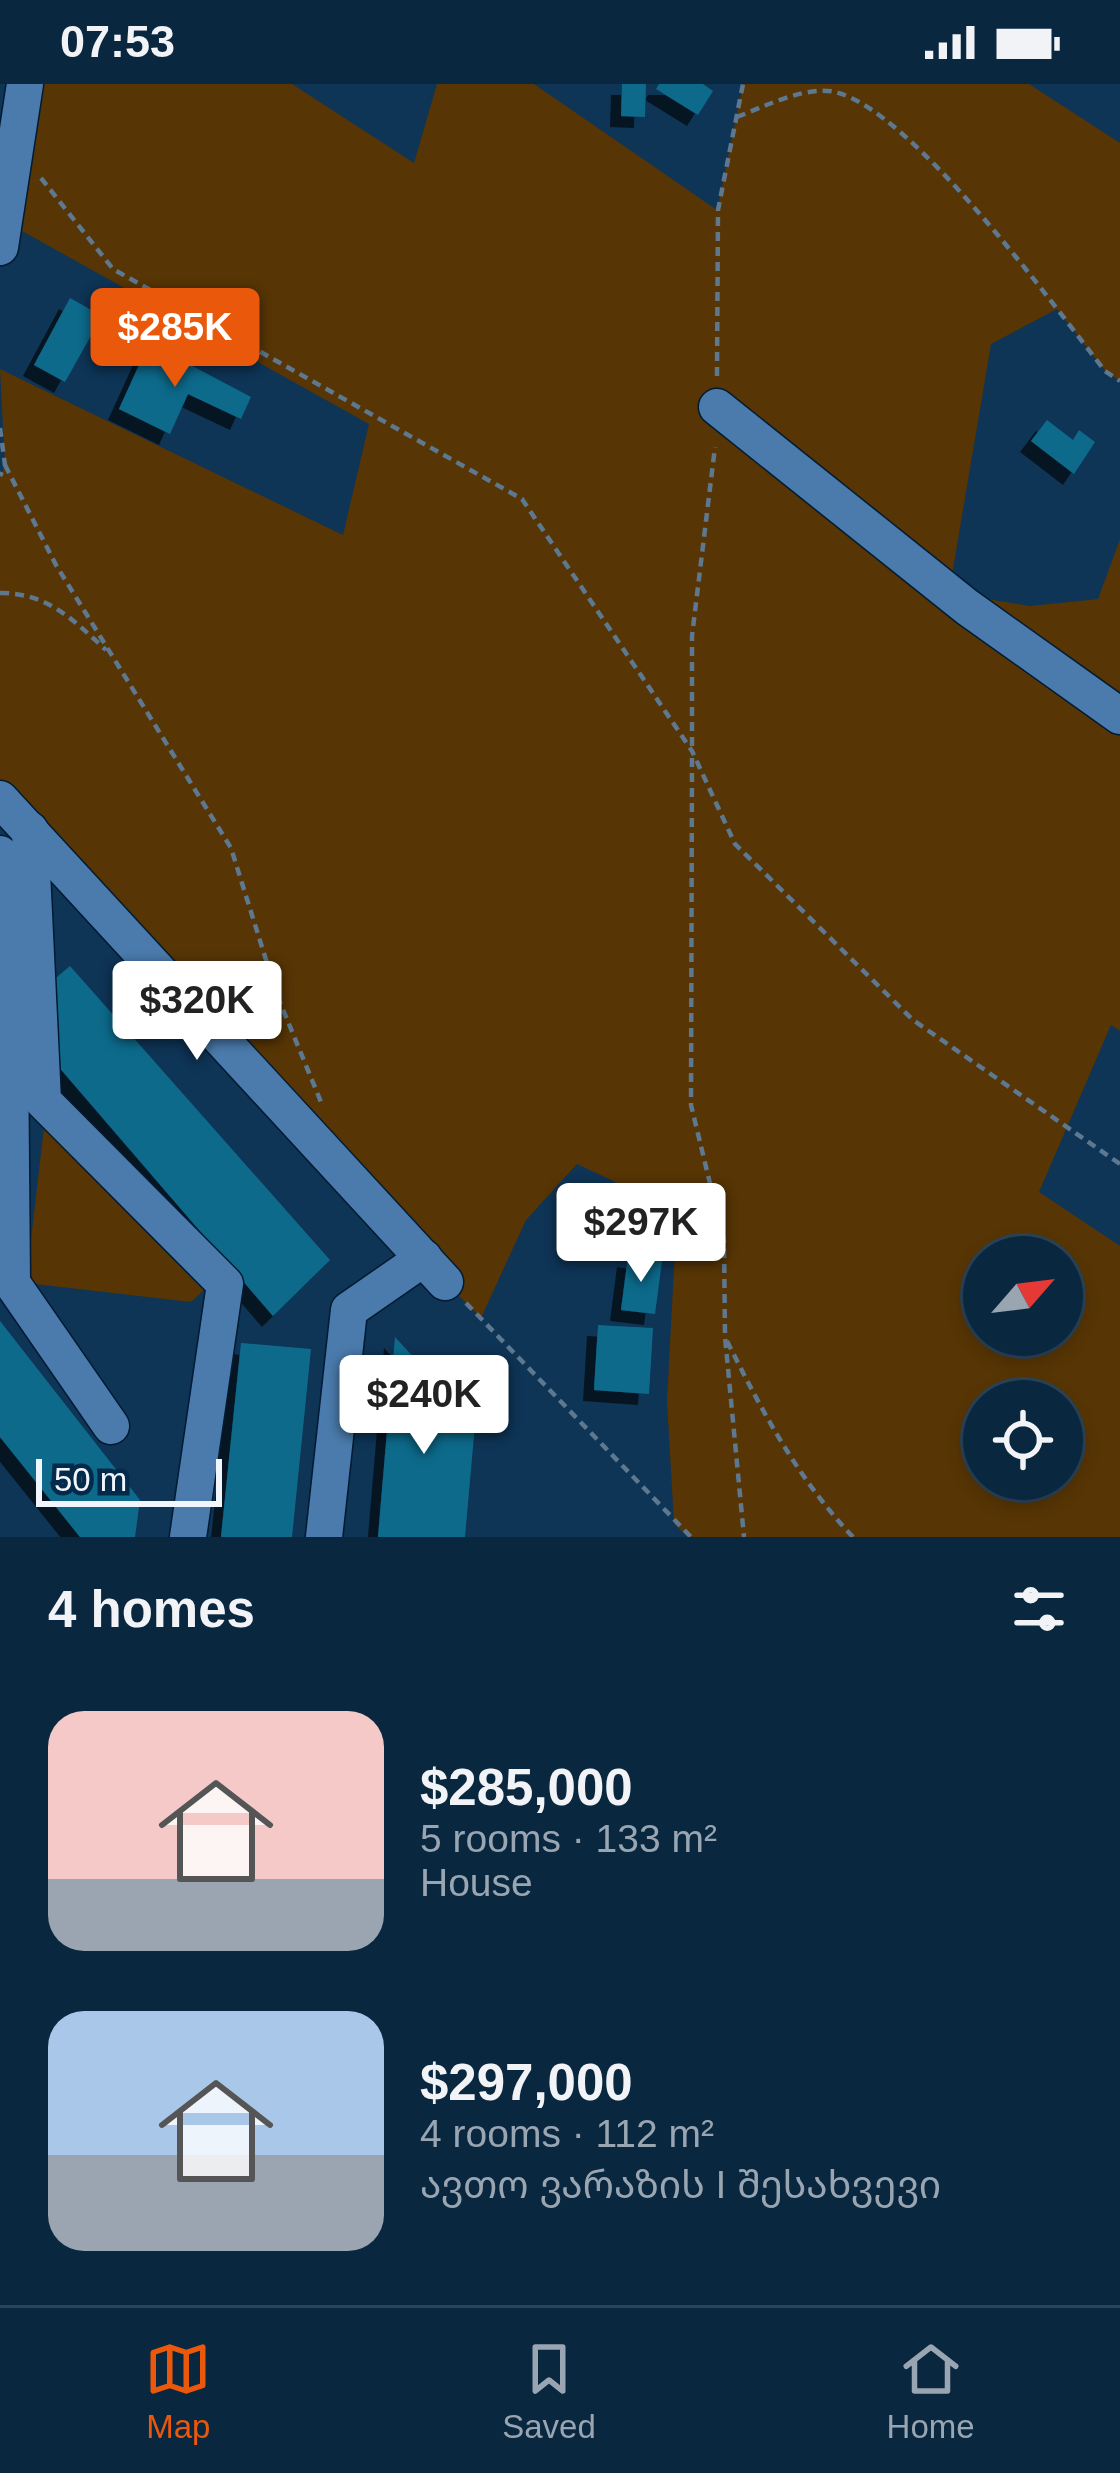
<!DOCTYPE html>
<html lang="en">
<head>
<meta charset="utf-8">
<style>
  :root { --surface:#0a2740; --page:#132f47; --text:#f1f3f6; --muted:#99a5b1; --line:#2a4459; --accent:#ea580c }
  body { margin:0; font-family:Helvetica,"Noto Sans Georgian",sans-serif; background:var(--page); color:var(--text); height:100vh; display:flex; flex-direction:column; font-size:45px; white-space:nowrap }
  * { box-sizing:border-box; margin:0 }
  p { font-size:39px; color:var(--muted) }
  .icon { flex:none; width:66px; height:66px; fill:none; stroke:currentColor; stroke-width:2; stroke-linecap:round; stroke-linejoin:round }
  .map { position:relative; height:1453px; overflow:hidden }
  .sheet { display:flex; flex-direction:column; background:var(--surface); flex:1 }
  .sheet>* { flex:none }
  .needle { width:78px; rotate:62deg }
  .fabs { position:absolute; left:963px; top:1152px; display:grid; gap:24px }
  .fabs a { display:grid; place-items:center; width:120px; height:120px; border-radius:50%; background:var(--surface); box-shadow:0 6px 18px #0003,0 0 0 3px var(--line); font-size:60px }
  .scale { position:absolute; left:36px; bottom:30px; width:186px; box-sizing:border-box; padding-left:12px; border:6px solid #f0f6fb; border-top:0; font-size:33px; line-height:42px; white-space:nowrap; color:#f0f6fb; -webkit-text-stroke:9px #032a4b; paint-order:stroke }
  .price { position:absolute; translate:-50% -102px; padding:0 27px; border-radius:12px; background:#fff; color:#222; font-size:39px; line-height:78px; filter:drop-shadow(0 3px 6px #0008) }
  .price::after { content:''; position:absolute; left:50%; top:72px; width:36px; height:27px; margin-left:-18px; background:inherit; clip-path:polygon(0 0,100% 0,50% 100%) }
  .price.active { background:var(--accent); color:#fff }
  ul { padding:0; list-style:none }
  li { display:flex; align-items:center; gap:36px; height:300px; padding:0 48px }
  li span { display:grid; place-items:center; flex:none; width:336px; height:240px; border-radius:36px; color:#555 }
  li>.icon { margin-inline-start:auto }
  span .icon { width:144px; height:144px; fill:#fffc; stroke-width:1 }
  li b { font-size:51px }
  h2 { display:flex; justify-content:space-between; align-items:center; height:144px; padding:0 48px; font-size:51px }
  .status { display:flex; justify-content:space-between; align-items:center; height:84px; padding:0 60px; background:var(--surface); direction:ltr }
  .status svg { height:33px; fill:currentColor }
  .menu { display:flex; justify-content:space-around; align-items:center; height:168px; border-top:3px solid var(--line); background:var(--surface); font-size:33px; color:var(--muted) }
  .menu a { display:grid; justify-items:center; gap:6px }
  .menu .active { color:var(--accent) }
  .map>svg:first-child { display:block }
  .green { fill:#573505; fill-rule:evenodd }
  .building { fill:#106a8b; filter:url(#shadow) }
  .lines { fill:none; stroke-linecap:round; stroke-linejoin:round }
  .minor-casing { stroke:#021b33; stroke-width:39 }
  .path { stroke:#5d788f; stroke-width:4.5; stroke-dasharray:9 6; stroke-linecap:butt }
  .minor { stroke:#4a7bac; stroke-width:36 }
</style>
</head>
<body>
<div class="status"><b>07:53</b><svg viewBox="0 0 49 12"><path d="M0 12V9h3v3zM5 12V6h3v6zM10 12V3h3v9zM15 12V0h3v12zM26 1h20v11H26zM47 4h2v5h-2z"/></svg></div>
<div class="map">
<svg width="1120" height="1453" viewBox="0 0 1120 1453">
  <defs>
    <filter id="shadow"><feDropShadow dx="-11" dy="11" stdDeviation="0" flood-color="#0009"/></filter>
  </defs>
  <rect width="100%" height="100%" fill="#0e3456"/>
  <g class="green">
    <path d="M25 0H292L414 79 437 0H534L717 126 743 0H1029L1120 59V297L1105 287 1057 225 991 260 949 509 1030 522 1098 515 1120 455V947L1111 941 1039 1108 1120 1162V1453H688L674 1440 667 1317 677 1127 577 1080 526 1136 481 1234 356 1108 0 702V392L5 381 0 285 343 451 369 340 4 137ZM984 1173H1062V1251H984ZM984 1317H1062V1395H984Z"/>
    <polygon points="45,1034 207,1203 191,1218 26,1199"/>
  </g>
  <g class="building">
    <polygon points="622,0 646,0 645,33 621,32"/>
    <polygon points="659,0 703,0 713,7 698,31 656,5"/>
    <polygon points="70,214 102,232 65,298 34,281"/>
    <polygon points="149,259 251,313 241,335 188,310 170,350 119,325"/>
    <polygon points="1047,336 1073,356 1079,346 1095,358 1074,390 1031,357"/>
    <polygon points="70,882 330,1176 273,1232 51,974 51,898"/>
    <polygon points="628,1172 662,1177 655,1230 621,1226"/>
    <polygon points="0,1237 140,1416 135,1453 80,1453 0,1353"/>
    <polygon points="598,1241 653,1244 649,1310 594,1306"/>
    <polygon points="395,1253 475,1340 465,1453 378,1453"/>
    <polygon points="241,1259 311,1265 292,1453 221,1453"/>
  </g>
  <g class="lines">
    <g class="minor-casing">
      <g id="minor">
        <polyline points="0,163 25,0"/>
        <polyline points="717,323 967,523 1120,632"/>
        <polyline points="0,715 445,1198"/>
        <polyline points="30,746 43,1017 225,1200 188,1453"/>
        <polyline points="0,770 9,839 12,1199 111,1342"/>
        <polyline points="324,1453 349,1226 424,1174"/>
      </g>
    </g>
    <g class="path">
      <path d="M737 33C763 23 807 1 835 8 912 26 1054 222 1105 287L1120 297"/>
      <polyline points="41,94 113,185 522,415 692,667 735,760 913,936 1120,1080"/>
      <polyline points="717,292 718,126 743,0"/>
      <polyline points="0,344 5,381 0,392"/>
      <polyline points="5,381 56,481 231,764 277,911 321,1018"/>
      <path d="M0 509C48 509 72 535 106 566"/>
      <polyline points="692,662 692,552 715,363"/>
      <polyline points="692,674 691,1021 724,1157 725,1253 744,1453"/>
      <polyline points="466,1219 691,1453"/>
      <path d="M727 1257C763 1329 798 1395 853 1453"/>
    </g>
    <use href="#minor" class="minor"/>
  </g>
</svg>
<div class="fabs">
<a><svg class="needle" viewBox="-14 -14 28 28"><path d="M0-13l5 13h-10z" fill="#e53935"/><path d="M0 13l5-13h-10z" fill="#99a5b1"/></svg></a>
<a><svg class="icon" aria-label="locate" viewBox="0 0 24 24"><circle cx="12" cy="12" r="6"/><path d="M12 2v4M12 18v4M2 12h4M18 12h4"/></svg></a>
</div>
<div class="scale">50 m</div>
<b class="price active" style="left:175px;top:306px">$285K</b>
<b class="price" style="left:197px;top:979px">$320K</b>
<b class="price" style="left:641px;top:1201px">$297K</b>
<b class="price" style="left:424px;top:1373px">$240K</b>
</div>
<section class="sheet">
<h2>4 homes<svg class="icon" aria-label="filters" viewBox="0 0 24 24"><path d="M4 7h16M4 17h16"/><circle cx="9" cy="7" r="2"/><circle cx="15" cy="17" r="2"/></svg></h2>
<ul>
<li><span style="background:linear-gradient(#f6c9c9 70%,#9aa5b1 0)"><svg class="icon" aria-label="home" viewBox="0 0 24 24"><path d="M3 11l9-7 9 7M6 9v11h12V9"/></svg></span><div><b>$285,000</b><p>5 rooms · 133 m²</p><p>House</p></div></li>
<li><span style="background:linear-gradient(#a9c7e8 60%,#9aa5b1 0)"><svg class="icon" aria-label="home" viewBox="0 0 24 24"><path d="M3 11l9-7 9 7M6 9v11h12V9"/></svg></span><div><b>$297,000</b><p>4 rooms · 112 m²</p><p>ავთო ვარაზის I შესახვევი</p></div></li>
</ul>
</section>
<nav class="menu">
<a class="active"><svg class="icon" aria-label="map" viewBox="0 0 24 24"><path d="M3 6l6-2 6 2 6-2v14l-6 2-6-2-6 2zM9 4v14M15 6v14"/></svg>Map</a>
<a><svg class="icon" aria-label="saved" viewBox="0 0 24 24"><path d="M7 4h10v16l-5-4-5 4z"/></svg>Saved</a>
<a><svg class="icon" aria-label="home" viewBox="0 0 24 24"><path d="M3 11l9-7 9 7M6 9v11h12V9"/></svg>Home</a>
</nav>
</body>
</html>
